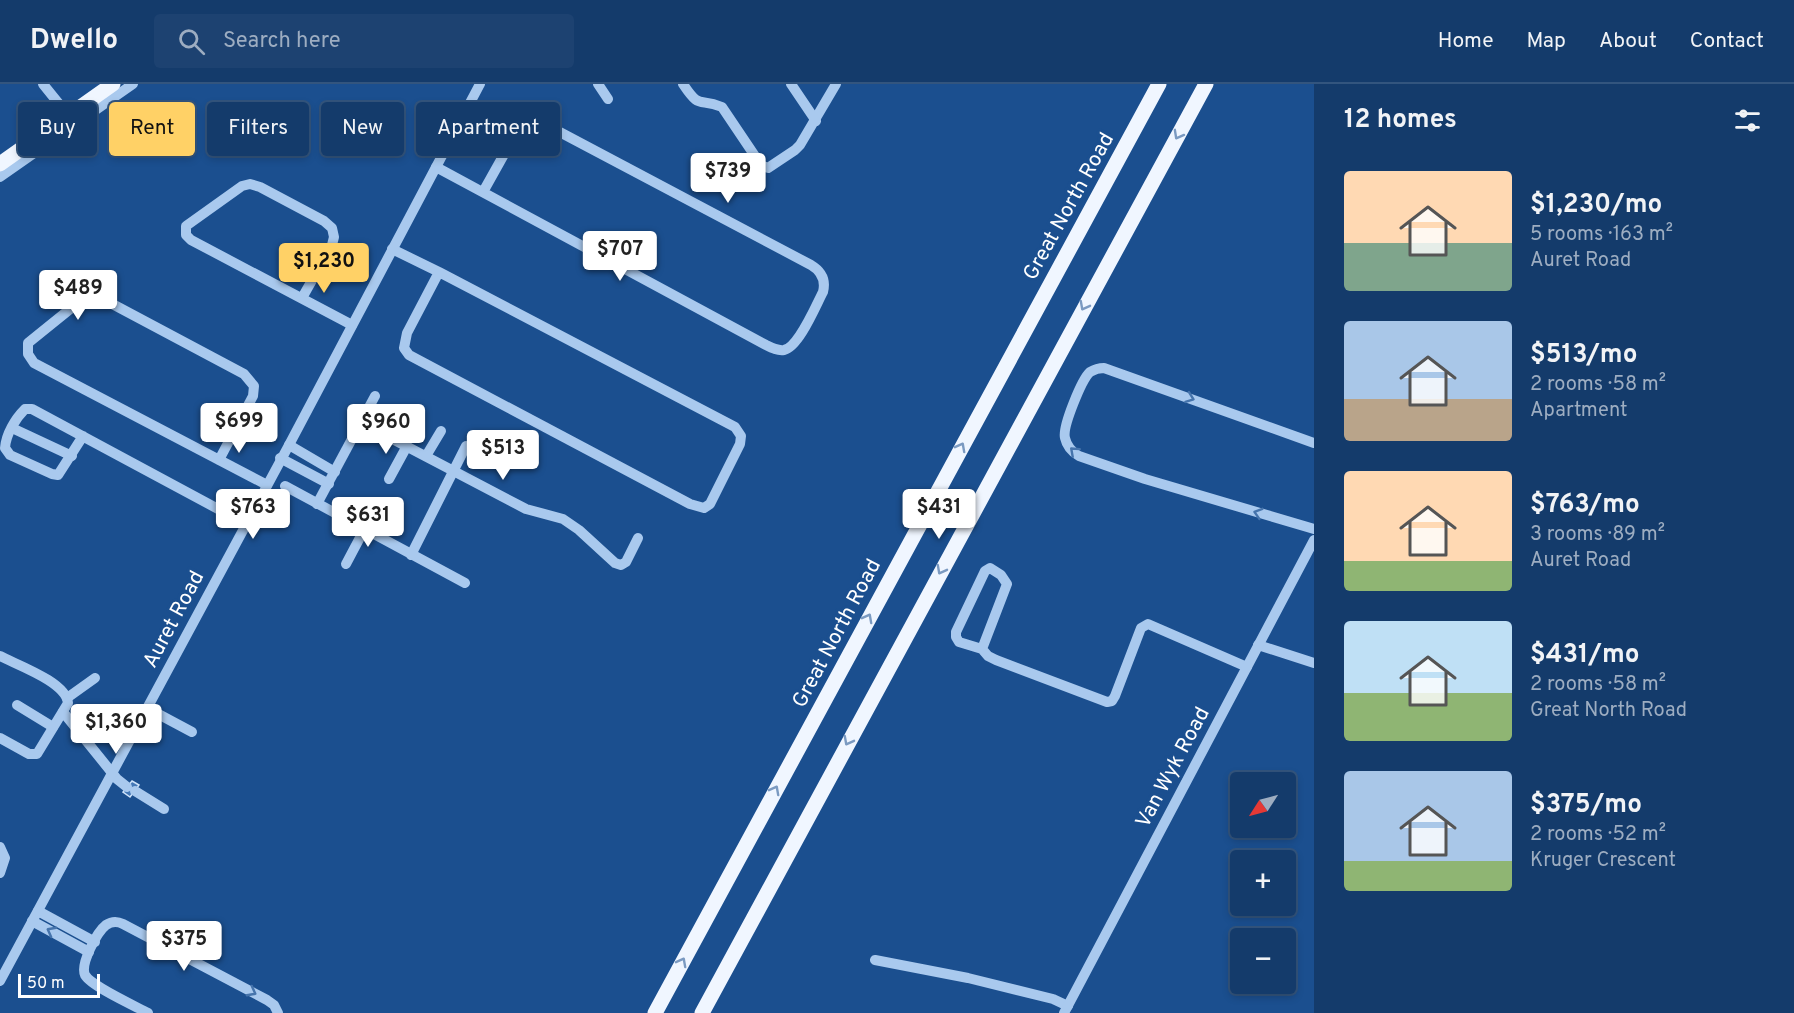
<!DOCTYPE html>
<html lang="en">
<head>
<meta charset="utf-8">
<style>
  :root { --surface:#143b6b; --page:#1d4271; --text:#f1f3f6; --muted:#9dadc1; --line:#33557e; --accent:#ffd166 }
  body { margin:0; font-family:Overpass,sans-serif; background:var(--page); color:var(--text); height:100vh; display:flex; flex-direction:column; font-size:22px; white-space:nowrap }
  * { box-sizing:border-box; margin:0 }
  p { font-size:20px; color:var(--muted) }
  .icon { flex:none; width:33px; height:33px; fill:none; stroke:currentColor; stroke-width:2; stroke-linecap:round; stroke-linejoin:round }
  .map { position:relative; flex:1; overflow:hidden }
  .sheet { display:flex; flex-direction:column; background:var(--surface); width:480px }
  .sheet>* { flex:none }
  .top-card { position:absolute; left:18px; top:18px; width:570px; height:54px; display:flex; gap:12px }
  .needle { width:39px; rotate:234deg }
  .buttons { position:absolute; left:1230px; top:688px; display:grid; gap:12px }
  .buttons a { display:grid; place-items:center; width:66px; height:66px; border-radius:6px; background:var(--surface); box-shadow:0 3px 9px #0003,0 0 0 2px var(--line); font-size:30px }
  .scale { position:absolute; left:18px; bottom:15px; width:82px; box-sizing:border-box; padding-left:6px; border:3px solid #fff; border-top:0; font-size:16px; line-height:21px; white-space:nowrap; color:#fff; -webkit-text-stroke:4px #1b4f8f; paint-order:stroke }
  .price { position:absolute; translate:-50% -51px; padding:0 14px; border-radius:6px; background:#fff; color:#222; font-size:20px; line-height:39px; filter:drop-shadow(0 2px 3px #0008) }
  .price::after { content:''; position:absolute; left:50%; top:36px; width:18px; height:14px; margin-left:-9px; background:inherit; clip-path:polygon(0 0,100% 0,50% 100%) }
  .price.current { background:var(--accent); color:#111 }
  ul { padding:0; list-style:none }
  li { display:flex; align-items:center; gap:18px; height:150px; padding:0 30px }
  li span { display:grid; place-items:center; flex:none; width:168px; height:120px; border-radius:6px; color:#555 }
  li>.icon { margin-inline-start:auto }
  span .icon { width:72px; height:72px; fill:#fffc; stroke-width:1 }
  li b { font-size:26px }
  h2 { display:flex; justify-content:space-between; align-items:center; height:72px; padding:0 30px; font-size:26px }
  .pill { padding:0 21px; border-radius:6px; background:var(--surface); box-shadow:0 3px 9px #0003,0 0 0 2px var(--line); font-size:21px; line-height:54px }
  .pill.current { background:var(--accent); color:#111 }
  header { display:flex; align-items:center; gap:36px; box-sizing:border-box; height:84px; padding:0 30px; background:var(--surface); border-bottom:2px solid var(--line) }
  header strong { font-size:28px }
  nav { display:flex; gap:33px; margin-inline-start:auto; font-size:21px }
  .search { width:420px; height:54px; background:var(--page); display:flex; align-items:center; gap:15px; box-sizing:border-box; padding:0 21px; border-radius:6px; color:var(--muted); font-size:22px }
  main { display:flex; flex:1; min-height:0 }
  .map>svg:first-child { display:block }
  .building { fill:#4478b7; stroke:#cfe3fa; stroke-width:1.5 }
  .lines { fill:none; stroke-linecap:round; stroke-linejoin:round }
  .minor { stroke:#a9c9ee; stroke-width:10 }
  .major { stroke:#f0f6ff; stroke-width:15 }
  .oneway { stroke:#7b9ac1 }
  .oneway2 { stroke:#4674ac }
  .labels { text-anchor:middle; stroke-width:6; stroke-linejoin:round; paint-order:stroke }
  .street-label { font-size:21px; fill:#fff; stroke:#1b4f8f }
</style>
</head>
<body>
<header>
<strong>Dwello</strong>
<div class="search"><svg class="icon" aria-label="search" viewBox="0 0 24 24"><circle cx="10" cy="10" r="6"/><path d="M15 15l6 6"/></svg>Search here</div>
<nav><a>Home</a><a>Map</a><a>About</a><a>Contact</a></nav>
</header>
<main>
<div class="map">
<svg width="1314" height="929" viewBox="0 0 1314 929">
  <rect width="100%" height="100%" fill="#1b4f8f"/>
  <polygon class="building" points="132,697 139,701 130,713 123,708"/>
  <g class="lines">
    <g class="minor">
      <polyline points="43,0 68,31"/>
      <polyline points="598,0 608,15"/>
      <path d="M683 0C701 27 698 13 722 23L761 81 768 84 795 66 800 61 836 0"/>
      <polyline points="791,0 816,37"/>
      <path d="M436 83 766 261C772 264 778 267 784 266 799 263 816 221 823 208 826 196 821 187 811 181L537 36H529L520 42 483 108"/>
      <polyline points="0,93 133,0"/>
      <polyline points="392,165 439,188 735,343 741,352 740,360 710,420 704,424 690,420 409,271 404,264 407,249 439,188"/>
      <polyline points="302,214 332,161 334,153 332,144 324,137 260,103 250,100 242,102 186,142 186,151 191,156 352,241"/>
      <polyline points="362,339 526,425 563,435 579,446 615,479 621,481 626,478 638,454"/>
      <polyline points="12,344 72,372"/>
      <path d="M83 352 58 391 52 390 10 371 5 364C6 350 15 335 25 325H32L246 440"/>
      <path d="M1314 359 1104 284C1099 284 1095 285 1090 288 1082 295 1062 343 1065 354 1067 363 1072 368 1079 372L1145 395 1314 445"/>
      <polyline points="289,361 335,388"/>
      <polyline points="426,372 441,347"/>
      <polyline points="280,374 329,400"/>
      <polyline points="219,376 253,312 254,302 244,290 103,215 90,214 80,217 28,259 28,270 34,279 267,401"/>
      <polyline points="389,395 407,362"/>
      <polyline points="285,402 465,499"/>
      <polyline points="317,420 375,312"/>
      <polyline points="411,471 466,362"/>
      <polyline points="346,480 364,446"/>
      <polyline points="1258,561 1314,579"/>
      <polyline points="982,565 1007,500 1001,491 990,484 985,487 956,548 956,553 959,558 982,565 988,572 996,576 1107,618 1112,617 1115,612 1141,544 1148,540 1247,583"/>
      <path d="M0 572C17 581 66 598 68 619L37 670H29L0 654"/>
      <polyline points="67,614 95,594"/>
      <polyline points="17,621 53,643"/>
      <polyline points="147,624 192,648"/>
      <polyline points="63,628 117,695 127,703"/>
      <polyline points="135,707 164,725"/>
      <polyline points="0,763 5,774 0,789"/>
      <polyline points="38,827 95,858"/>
      <polyline points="32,837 89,868"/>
      <polyline points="875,876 968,894 1053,915 1068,922"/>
      <polyline points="0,897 289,361 480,0"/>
      <path d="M148 929C135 922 91 902 85 891 80 880 97 848 106 841 112 837 117 837 123 840L267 916 274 921 278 929"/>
      <polyline points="1064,929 1314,456"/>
    </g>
    <g class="major">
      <polyline points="0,80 113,0"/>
      <polyline points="655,929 1159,0"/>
      <polyline points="702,929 1206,0"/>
    </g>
  </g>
  <defs><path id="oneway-chevron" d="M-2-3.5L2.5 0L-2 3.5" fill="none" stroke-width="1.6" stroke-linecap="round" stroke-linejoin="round" transform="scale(1.5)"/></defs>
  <g class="oneway">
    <use href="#oneway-chevron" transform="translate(1178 51) rotate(119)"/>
    <use href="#oneway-chevron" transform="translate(1084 222) rotate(118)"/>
    <use href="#oneway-chevron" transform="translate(961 363) rotate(-62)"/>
    <use href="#oneway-chevron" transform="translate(941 486) rotate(118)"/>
    <use href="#oneway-chevron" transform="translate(868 534) rotate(-62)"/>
    <use href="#oneway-chevron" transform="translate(848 657) rotate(118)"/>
    <use href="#oneway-chevron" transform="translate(775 706) rotate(-62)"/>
    <use href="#oneway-chevron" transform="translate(682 878) rotate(-62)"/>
  </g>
  <g class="oneway2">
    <use href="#oneway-chevron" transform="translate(1190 314) rotate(20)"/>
    <use href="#oneway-chevron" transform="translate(1074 367) rotate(-138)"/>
    <use href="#oneway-chevron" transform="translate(1258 429) rotate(-163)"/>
    <use href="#oneway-chevron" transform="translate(51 847) rotate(-152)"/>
    <use href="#oneway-chevron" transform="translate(252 908) rotate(28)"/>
  </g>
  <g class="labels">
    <g class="street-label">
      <text transform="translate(1068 122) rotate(-61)" y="7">Great North Road</text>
      <text transform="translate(173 535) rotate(-62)" y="7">Auret Road</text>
      <text transform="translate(836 549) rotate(-62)" y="7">Great North Road</text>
      <text transform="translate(1172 683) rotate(-62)" y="7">Van Wyk Road</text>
    </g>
  </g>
</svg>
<div class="buttons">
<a><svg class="needle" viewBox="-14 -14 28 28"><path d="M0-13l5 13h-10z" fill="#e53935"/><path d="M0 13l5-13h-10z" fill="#9dadc1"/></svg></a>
<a>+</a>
<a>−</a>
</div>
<div class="scale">50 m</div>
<b class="price" style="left:728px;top:120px">$739</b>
<b class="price" style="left:620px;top:198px">$707</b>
<b class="price current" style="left:324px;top:210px">$1,230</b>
<b class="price" style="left:78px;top:237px">$489</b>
<b class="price" style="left:239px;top:370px">$699</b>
<b class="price" style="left:386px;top:371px">$960</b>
<b class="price" style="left:503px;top:397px">$513</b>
<b class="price" style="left:253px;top:456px">$763</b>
<b class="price" style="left:939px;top:456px">$431</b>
<b class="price" style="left:368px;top:464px">$631</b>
<b class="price" style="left:116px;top:671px">$1,360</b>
<b class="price" style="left:184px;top:888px">$375</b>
<div class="top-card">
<a class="pill">Buy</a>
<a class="pill current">Rent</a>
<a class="pill">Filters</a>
<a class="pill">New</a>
<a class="pill">Apartment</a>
</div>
</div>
<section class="sheet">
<h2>12 homes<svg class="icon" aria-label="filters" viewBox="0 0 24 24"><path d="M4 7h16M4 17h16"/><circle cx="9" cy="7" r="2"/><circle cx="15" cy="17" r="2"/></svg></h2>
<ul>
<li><span style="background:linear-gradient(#ffd9b3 60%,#7fa58c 0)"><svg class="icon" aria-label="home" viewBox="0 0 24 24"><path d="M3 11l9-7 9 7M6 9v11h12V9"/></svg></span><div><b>$1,230/mo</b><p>5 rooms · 163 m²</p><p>Auret Road</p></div></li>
<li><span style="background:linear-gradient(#a9c7e8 65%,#b9a48a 0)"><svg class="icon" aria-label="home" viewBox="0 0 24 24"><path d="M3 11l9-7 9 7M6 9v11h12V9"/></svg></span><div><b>$513/mo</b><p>2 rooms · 58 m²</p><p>Apartment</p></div></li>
<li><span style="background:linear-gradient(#ffd9b3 75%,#8fb573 0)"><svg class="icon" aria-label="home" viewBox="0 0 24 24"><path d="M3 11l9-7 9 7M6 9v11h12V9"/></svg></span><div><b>$763/mo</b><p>3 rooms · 89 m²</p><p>Auret Road</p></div></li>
<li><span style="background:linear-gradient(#bfe0f5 60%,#8fb573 0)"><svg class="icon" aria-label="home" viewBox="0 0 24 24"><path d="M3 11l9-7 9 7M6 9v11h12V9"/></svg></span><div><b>$431/mo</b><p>2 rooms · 58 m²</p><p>Great North Road</p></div></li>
<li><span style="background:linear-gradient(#a9c7e8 75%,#8fb573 0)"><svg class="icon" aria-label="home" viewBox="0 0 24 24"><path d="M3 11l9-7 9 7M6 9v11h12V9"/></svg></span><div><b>$375/mo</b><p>2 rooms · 52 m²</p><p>Kruger Crescent</p></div></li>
</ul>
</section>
</main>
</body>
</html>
